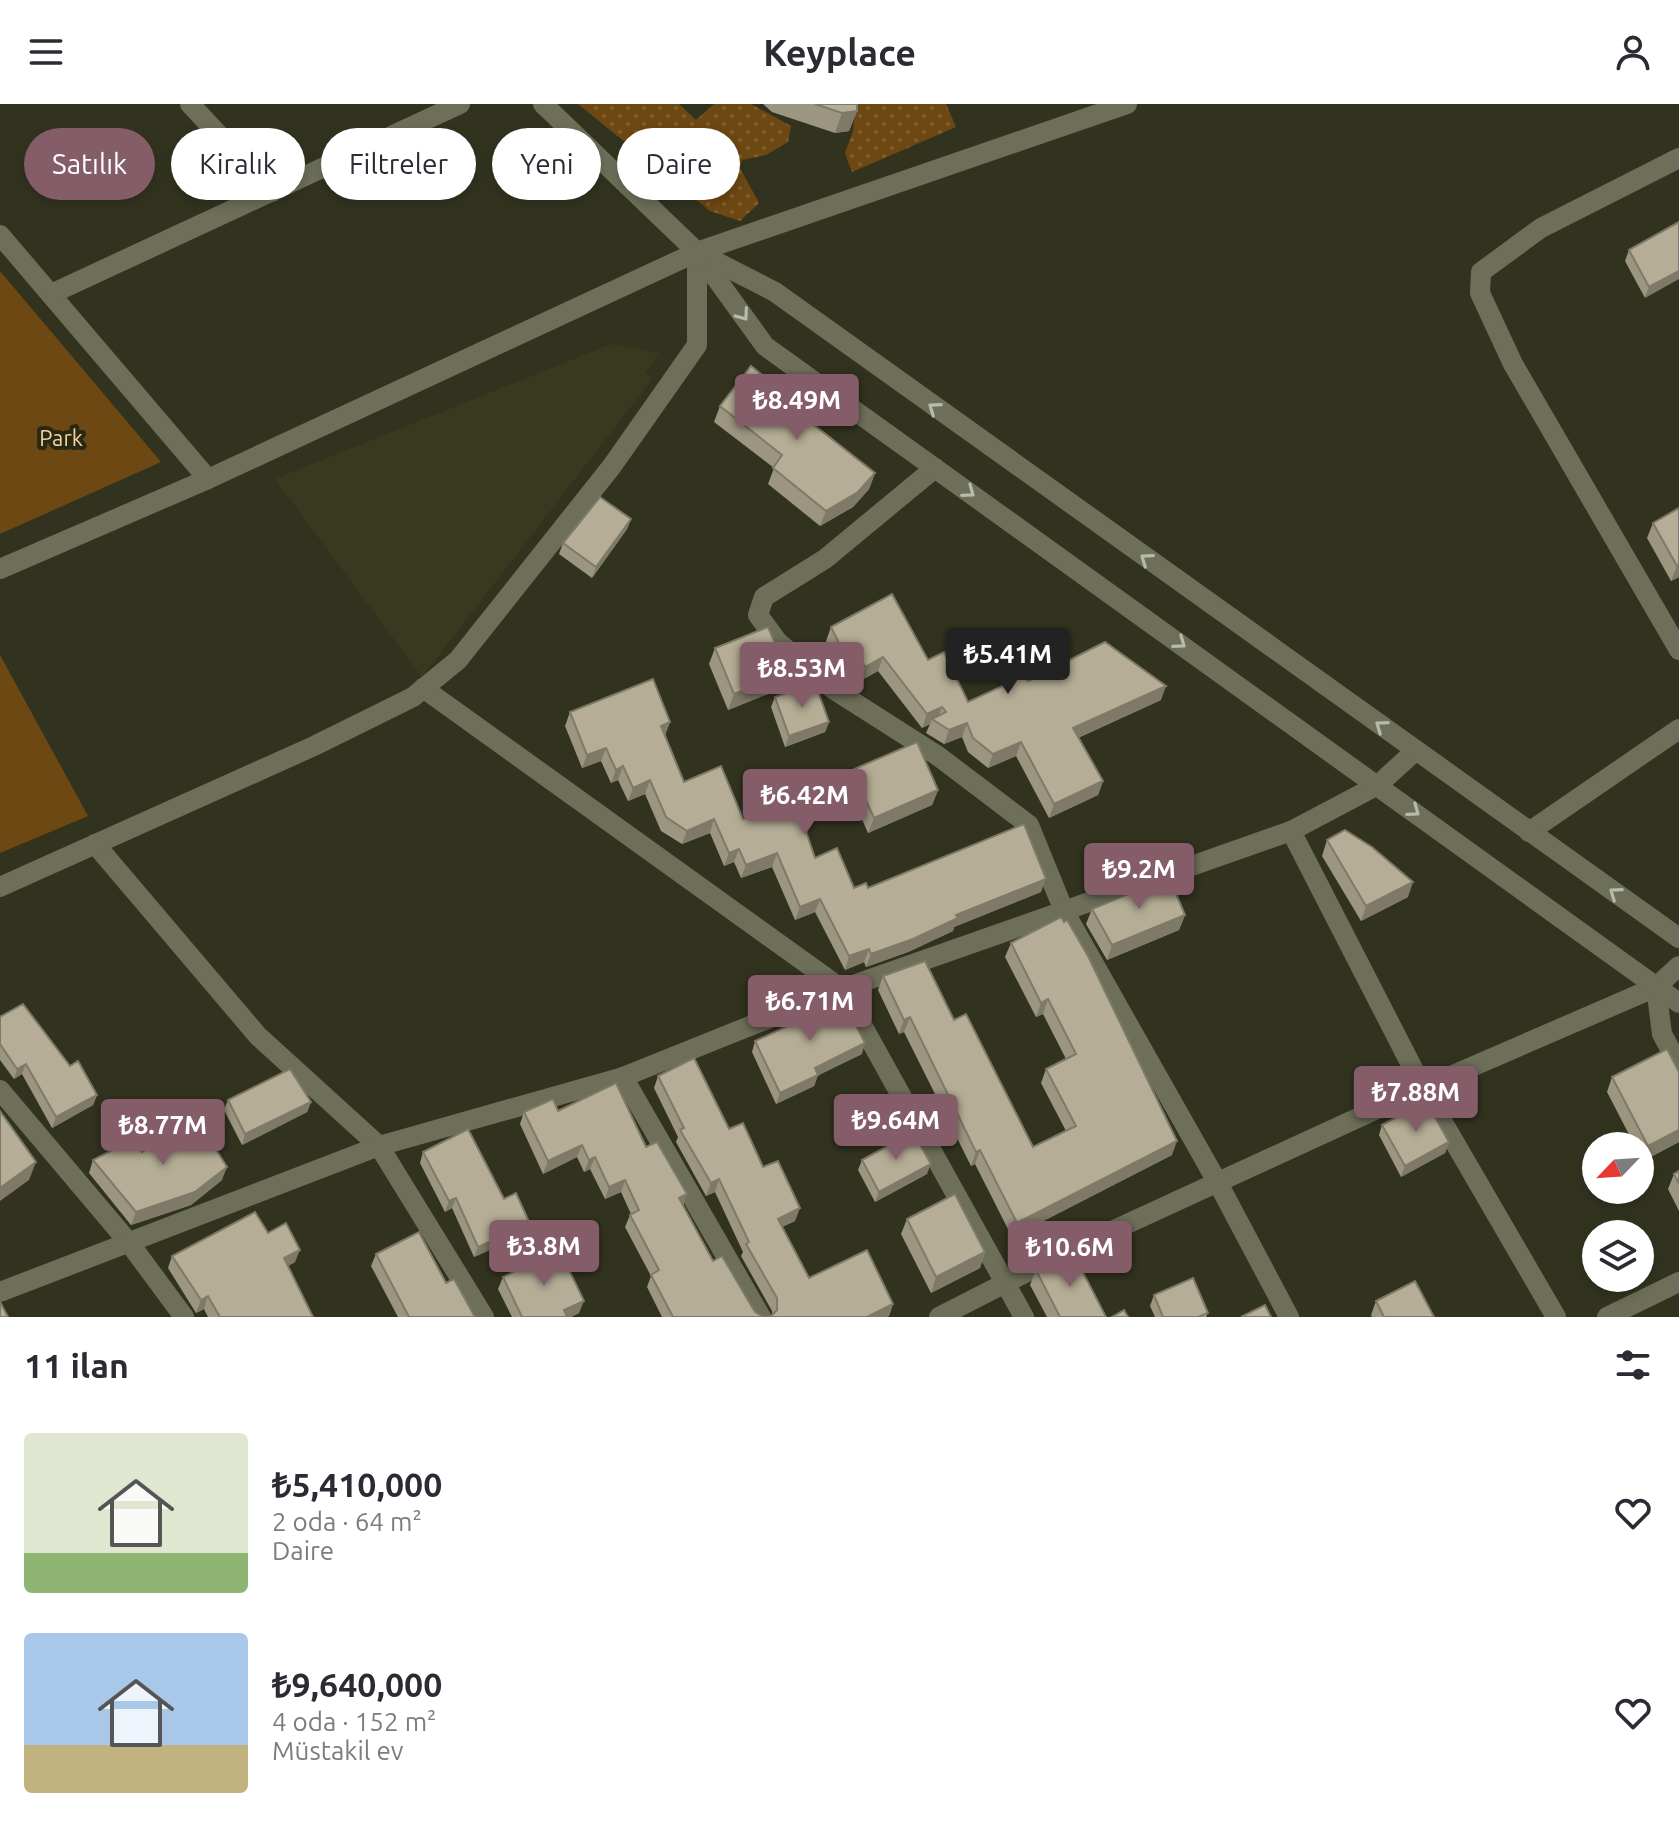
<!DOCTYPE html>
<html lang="tr">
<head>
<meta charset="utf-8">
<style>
  :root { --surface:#fff; --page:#f7f7f7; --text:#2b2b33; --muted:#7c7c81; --accent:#855d68 }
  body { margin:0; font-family:Ubuntu,sans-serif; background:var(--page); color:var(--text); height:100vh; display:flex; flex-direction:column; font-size:30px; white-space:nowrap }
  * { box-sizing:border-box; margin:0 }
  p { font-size:26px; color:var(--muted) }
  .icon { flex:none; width:44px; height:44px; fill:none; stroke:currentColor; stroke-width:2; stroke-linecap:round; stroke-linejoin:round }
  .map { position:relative; height:1213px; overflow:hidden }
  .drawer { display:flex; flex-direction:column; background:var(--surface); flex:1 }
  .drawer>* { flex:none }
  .hud { position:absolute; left:24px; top:24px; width:800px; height:72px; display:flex; gap:16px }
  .needle { width:52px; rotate:245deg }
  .controls { position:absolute; left:1582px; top:1028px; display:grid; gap:16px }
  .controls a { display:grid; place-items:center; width:72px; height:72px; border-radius:50%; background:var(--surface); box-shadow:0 4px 12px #0003; font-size:40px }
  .price { position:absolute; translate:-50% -68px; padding:0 18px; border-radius:8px; background:var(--accent); color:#fff; font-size:26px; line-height:52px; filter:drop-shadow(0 2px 4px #0008) }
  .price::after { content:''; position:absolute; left:50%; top:48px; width:24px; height:18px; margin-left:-12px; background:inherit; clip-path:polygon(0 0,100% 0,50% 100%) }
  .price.selected { background:#222; color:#fff }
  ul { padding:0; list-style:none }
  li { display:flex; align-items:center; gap:24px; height:200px; padding:0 24px }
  li span { display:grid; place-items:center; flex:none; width:224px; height:160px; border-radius:8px; color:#555 }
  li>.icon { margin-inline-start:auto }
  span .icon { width:96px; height:96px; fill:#fffc; stroke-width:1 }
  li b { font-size:34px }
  h2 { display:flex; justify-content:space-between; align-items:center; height:96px; padding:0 24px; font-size:34px }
  .pill { padding:0 28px; border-radius:36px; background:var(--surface); box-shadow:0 4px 12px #0003; font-size:28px; line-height:72px }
  .pill.selected { background:var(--accent); color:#fff }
  header { display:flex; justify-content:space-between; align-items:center; height:104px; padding:0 24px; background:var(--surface); font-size:36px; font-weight:600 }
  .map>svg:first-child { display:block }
  .built { fill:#383a1f }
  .grass { fill:url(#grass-dots) }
  .green { fill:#6e4812 }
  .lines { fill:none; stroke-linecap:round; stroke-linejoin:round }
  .minor { stroke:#6d6f59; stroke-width:20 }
  .tertiary { stroke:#6d6f59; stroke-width:20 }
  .wall { fill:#9c9580 }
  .shaded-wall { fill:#7f7968 }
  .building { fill:#b5ad95; stroke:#7f7968; stroke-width:2 }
  .oneway { stroke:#b8baaa }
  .labels { text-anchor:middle; stroke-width:8; stroke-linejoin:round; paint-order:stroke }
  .park-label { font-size:22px; fill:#fbce9a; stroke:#282915 }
</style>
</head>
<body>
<header><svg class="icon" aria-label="menu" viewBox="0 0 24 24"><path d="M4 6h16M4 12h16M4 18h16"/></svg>Keyplace<svg class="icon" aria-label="person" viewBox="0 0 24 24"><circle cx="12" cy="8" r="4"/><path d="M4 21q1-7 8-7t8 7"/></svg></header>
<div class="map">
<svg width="1679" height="1213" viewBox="0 0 1679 1213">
  <defs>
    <pattern id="grass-dots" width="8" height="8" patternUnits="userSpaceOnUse" patternTransform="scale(2)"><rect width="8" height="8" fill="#6e4812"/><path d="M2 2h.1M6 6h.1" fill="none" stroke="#826233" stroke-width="1.8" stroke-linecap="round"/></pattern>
  </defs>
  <rect width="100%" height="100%" fill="#32331f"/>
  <polygon class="built" points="611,240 659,249 645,269 653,274 422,573 275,375"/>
  <g class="grass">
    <polygon points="578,0 679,0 696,16 714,0 751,0 791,22 788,38 766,51 742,56 740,64 759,99 740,117 710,107"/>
    <polygon points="856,0 946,0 956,23 852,68 845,49 853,27"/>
  </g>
  <g class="green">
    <polygon points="0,167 161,358 0,430"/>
    <polygon points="0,551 88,712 0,749"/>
  </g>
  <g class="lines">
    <g class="minor">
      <polyline points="190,0 272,88"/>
      <polyline points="1679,54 1541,124 1481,168 1480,189 1513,260 1679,546"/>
      <polyline points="0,131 208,375"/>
      <polyline points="51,190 460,0"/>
      <polyline points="935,364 825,455 764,493 758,511 777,537 833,585 938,652 1029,721 1064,807 1219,1081 1289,1213"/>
      <polyline points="423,584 842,885 1024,1213"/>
      <polyline points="1291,727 1423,984 1556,1213"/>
      <polyline points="1529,728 1679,625"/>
      <polyline points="95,740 258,932 379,1042 484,1213"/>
      <polyline points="0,783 314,642 413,593 458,556 612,362 697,241 697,148"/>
      <polyline points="1679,862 1656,883 1662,930 1679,961"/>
      <polyline points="623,973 761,1213"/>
      <polyline points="0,986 130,1140 184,1213"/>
      <polyline points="0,1188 379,1042 623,973 842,885 1291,727 1378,681 1415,647"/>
      <polyline points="939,1213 1066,1148 1423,984 1656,883"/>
      <polyline points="1607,1213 1679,1178"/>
    </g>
    <g class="tertiary">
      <polyline points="543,0 697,148 765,242 1679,899"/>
      <polyline points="701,150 775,188 1679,834"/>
      <polyline points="0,465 208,375 697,148 1127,0"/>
    </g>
  </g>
  <g class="wall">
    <polygon points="763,0 857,0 857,7 849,27 835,29 772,8"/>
    <polygon points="1679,118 1645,194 1625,157 1629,146"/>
    <polygon points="720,302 813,311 811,319 875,369 869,385 853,403 820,422 768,380 774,364 714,318"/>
    <polygon points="1679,404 1679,473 1671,477 1647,434 1653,419"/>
    <polygon points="631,415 627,425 592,474 559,450 563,439"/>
    <polygon points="831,523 928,556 968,598 1028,577 1161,596 1078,634 1103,677 1098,691 1049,714 1016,652 988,664 968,648 962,633 944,640 926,629 930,620 922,624 878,567 860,577 848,554 837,559 826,537"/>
    <polygon points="715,544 788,569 783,584 728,606 709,560"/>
    <polygon points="775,593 829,618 825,628 785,643 771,603"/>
    <polygon points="570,608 670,618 665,631 684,678 743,715 815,754 854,784 1041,788 954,823 953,827 908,848 866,863 864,858 845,866 815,808 795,816 772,763 741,774 734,758 724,762 710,729 682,740 661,727 645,690 628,697 618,676 611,679 601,657 582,664 565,622"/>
    <polygon points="852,666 938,686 932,701 868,729 847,681"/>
    <polygon points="1327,736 1408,793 1361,817 1322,752"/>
    <polygon points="1092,805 1185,811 1179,826 1107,856 1086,820"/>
    <polygon points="1011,839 1172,1051 1012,1133 975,1060 971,1062 904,928 899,930 878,886 883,872 954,916 1033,1043 1066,1027 1041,979 1046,965 1066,955 1043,910 1036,913 1005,853"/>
    <polygon points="798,908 862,950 818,971 814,982 776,1000 752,948 755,937 794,919"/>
    <polygon points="0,913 70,962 97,991 93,1001 52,1024 22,970 14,975 0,956"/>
    <polygon points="1679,968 1679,1038 1643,1057 1640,1052 1640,1042 1635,1042 1607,988 1612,973"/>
    <polygon points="658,972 729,1025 763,1063 795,1117 782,1123 809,1174 893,1200 889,1212 767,1213 772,1211 772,1207 741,1152 743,1148 715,1088 706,1092 676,1038 678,1033 654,984"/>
    <polygon points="228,996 311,998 307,1008 242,1041 224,1006"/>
    <polygon points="558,1007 646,1043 687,1090 683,1101 713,1157 755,1208 764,1213 662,1213 647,1183 651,1172 625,1123 630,1111 631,1110 621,1088 605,1095 590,1065 584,1068 577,1053 543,1070 520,1020 524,1008"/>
    <polygon points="1382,1021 1449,1038 1445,1049 1401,1073 1379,1031"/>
    <polygon points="142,1048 222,1076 191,1101 131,1121 89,1069 93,1056"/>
    <polygon points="423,1048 504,1095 530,1120 526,1130 474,1153 452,1104 445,1108 420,1059"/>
    <polygon points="862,1056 927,1070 875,1098 858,1066"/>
    <polygon points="1679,1067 1679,1107 1668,1085 1674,1070"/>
    <polygon points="907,1115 985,1148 980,1164 931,1189 901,1130"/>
    <polygon points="268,1129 295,1158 288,1162 313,1213 208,1213 204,1205 196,1209 168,1164 172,1152"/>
    <polygon points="376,1150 446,1179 475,1213 398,1213 371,1162"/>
    <polygon points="1036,1166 1106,1213 1047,1213 1030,1181"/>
    <polygon points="503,1173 579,1209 571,1213 512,1213 498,1185"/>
    <polygon points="1154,1191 1208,1209 1206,1213 1155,1213 1150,1202"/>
    <polygon points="1376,1197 1434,1213 1372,1213 1371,1211"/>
  </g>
  <g class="shaded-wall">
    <polygon points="857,7 849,27 835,29 842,9"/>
    <polygon points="1679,167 1679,175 1645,194 1649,183"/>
    <polygon points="875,369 869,385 853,403 820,422 826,407"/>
    <polygon points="631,415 627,425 592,474 596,463"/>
    <polygon points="1679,460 1679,473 1671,477 1677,462"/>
    <polygon points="853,540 848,554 837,559 842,545"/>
    <polygon points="883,553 878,567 860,577 865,563"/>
    <polygon points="788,569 783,584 728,606 734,590"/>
    <polygon points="1166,582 1161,596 1068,638 1073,624"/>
    <polygon points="942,603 937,617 932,615 930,620 922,624 927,610"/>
    <polygon points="670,618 665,631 661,622"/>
    <polygon points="829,618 825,628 785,643 789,632"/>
    <polygon points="967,619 962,633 944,640 949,626"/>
    <polygon points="1021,638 1016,652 988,664 993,650"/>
    <polygon points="606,644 601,657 582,664 587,651"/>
    <polygon points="623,662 618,676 611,679 616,666"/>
    <polygon points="650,676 645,690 628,697 633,684"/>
    <polygon points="1103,677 1098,691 1049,714 1054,700"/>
    <polygon points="938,686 932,701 868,729 874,714"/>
    <polygon points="714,715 710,729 682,740 687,727"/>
    <polygon points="739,745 734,758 724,762 729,749"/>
    <polygon points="777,749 772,763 741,774 746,761"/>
    <polygon points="1046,775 1041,788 954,823 953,827 908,848 866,863 871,850 956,811"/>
    <polygon points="1413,778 1408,793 1361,817 1366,802"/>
    <polygon points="820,795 815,808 795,816 800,803"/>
    <polygon points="1185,811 1179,826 1107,856 1112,841"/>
    <polygon points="869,845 864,858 845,866 849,852"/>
    <polygon points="1048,895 1043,910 1036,913 1041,899"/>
    <polygon points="910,913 904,928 899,930 904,916"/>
    <polygon points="865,939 862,950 811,975 815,964"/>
    <polygon points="26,960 22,970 14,975 17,965"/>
    <polygon points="818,971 814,982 776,1000 780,989"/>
    <polygon points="97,991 93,1001 52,1024 56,1013"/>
    <polygon points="311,998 307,1008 242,1041 245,1030"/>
    <polygon points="1679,1026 1679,1038 1643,1057 1648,1042"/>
    <polygon points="1177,1037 1172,1051 1012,1133 1017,1119"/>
    <polygon points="1449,1038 1445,1049 1401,1073 1405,1062"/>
    <polygon points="582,1041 577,1053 543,1070 548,1057"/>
    <polygon points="980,1046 975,1060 971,1062 976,1048"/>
    <polygon points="595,1053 590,1065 584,1068 589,1056"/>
    <polygon points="36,1058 29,1076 0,1097 0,1084"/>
    <polygon points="931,1060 927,1070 875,1098 879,1088"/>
    <polygon points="227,1063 222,1076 191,1101 131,1121 136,1108"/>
    <polygon points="719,1075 715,1088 706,1092 711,1079"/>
    <polygon points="625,1076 621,1088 605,1095 609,1083"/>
    <polygon points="687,1090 683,1103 679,1094"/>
    <polygon points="456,1094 452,1104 445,1108 449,1097"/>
    <polygon points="800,1104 795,1117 773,1127 778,1115"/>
    <polygon points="530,1120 526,1130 474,1153 478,1143"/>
    <polygon points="300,1146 295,1158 279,1167 284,1154"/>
    <polygon points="985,1148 980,1164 931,1189 936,1173"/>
    <polygon points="208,1192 204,1205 196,1209 201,1196"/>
    <polygon points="584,1197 579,1209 571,1213 561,1213 564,1206"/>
    <polygon points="893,1200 888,1213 867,1213"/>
  </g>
  <g class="building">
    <polygon points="815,0 857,0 857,7 842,9"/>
    <polygon points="1679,118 1679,167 1649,183 1629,146"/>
    <polygon points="751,262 813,311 809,317 875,369 858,388 826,407 773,364 782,351 720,302"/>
    <polygon points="600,393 631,415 596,463 563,439"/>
    <polygon points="1679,404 1679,460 1677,462 1653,419"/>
    <polygon points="892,490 928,556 944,548 968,598 1024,572 1028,577 1105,538 1166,582 1073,624 1103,677 1054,700 1021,638 993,650 973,634 967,619 949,626 932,615 946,608 942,603 927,610 883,553 865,563 853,540 842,545 831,523"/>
    <polygon points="768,523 788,569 734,590 715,544"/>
    <polygon points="653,575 670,618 661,622 684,678 721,662 743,715 795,695 815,754 837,744 854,784 866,779 868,784 1024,720 1046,775 956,811 958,814 913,835 871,850 869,845 849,852 820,795 800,803 777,749 746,761 739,745 729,749 714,715 687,727 666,713 650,676 633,684 623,662 616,666 606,644 587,651 570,608"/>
    <polygon points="815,579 829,618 789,632 775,593"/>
    <polygon points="917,638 938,686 874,714 852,666"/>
    <polygon points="1345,726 1372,743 1413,778 1366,802 1327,736"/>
    <polygon points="1169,773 1185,811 1112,841 1092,805"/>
    <polygon points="1061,813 1064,818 1067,816 1088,852 1177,1037 1017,1119 980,1046 976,1048 910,913 904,916 883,872 925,857 954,916 966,910 1033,1043 1076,1022 1046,965 1076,950 1048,895 1041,899 1011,839"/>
    <polygon points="840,891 865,939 815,964 818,971 780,989 755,937 801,916 798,908"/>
    <polygon points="23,900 70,962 78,957 97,991 56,1013 26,960 17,965 0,940 0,913"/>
    <polygon points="1667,945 1679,968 1679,1026 1648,1042 1612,973"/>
    <polygon points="694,954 729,1025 743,1019 763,1063 778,1057 800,1104 778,1115 809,1174 867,1146 893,1200 867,1213 767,1213 771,1212 777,1206 777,1194 746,1140 749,1138 719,1075 711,1079 680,1026 684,1024 658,972"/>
    <polygon points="290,965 311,998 245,1030 228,996"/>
    <polygon points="616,979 646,1043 657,1038 687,1090 679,1094 713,1157 722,1152 755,1208 764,1213 673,1213 651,1171 659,1166 630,1111 639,1106 625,1076 609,1083 595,1053 589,1056 582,1041 548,1057 524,1008 553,995 558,1007"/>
    <polygon points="1426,997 1449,1038 1405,1062 1382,1021"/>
    <polygon points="0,1007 36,1058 0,1084"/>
    <polygon points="196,1014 227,1063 195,1088 136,1108 93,1056 134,1035 142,1048"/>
    <polygon points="468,1025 504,1095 516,1089 530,1120 478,1143 456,1094 449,1097 423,1048"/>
    <polygon points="913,1028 931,1060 879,1088 862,1056"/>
    <polygon points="1679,1067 1679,1080 1674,1070"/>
    <polygon points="955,1090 985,1148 936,1173 907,1115"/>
    <polygon points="255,1108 268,1129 286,1119 300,1146 284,1154 313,1213 220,1213 208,1192 201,1196 172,1152"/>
    <polygon points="419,1128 446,1179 454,1175 475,1213 409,1213 376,1150"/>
    <polygon points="559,1145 584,1197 564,1206 567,1213 522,1213 503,1173"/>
    <polygon points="1072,1147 1106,1213 1060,1213 1036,1166"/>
    <polygon points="1193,1174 1208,1209 1198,1213 1163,1213 1154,1191"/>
    <polygon points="1415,1177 1434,1213 1384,1213 1376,1197"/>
    <polygon points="0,1198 8,1213 0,1213"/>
    <polygon points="1265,1201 1271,1213 1241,1213"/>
    <polygon points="1124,1206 1128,1213 1112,1213"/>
  </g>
  <defs><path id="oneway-chevron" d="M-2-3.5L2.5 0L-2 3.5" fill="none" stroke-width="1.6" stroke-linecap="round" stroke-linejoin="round" transform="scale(2)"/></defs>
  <g class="oneway">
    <use href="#oneway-chevron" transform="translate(743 211) rotate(54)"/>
    <use href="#oneway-chevron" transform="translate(934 304) rotate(-145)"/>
    <use href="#oneway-chevron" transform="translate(969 388) rotate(36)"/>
    <use href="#oneway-chevron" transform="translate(1146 455) rotate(-145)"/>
    <use href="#oneway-chevron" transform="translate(1180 539) rotate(36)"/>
    <use href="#oneway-chevron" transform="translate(1381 622) rotate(-145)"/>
    <use href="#oneway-chevron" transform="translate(1414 707) rotate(36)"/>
    <use href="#oneway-chevron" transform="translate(1615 789) rotate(-145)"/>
  </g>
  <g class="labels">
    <g class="park-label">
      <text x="61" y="342">Park</text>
    </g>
  </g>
</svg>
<div class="controls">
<a><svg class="needle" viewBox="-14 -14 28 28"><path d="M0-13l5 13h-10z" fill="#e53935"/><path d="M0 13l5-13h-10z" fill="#7c7c81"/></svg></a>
<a><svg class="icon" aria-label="layers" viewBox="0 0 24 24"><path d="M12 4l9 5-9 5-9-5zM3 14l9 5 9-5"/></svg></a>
</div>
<b class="price" style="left:797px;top:338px">₺8.49M</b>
<b class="price selected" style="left:1008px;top:592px">₺5.41M</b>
<b class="price" style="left:802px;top:606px">₺8.53M</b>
<b class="price" style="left:805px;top:733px">₺6.42M</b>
<b class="price" style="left:1139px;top:807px">₺9.2M</b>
<b class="price" style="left:810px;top:939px">₺6.71M</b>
<b class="price" style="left:1416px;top:1030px">₺7.88M</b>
<b class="price" style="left:896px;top:1058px">₺9.64M</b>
<b class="price" style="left:163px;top:1063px">₺8.77M</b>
<b class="price" style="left:544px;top:1184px">₺3.8M</b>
<b class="price" style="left:1070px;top:1185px">₺10.6M</b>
<div class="hud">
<a class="pill selected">Satılık</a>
<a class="pill">Kiralık</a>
<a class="pill">Filtreler</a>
<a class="pill">Yeni</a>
<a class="pill">Daire</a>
</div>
</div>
<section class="drawer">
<h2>11 ilan<svg class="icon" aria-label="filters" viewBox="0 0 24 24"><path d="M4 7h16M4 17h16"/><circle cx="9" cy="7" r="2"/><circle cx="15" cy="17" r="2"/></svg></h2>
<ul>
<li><span style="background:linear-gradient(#dfe7d0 75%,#8fb573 0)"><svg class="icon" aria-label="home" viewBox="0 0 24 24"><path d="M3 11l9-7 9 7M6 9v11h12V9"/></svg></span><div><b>₺5,410,000</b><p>2 oda · 64 m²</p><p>Daire</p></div><svg class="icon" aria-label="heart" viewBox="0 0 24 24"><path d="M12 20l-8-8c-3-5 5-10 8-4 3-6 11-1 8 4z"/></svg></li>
<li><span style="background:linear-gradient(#a9c7e8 70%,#c2b280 0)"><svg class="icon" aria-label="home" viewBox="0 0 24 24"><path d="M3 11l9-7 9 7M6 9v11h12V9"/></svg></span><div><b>₺9,640,000</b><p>4 oda · 152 m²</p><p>Müstakil ev</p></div><svg class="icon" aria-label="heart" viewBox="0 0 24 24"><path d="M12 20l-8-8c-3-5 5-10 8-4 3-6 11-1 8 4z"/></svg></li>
</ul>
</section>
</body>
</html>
